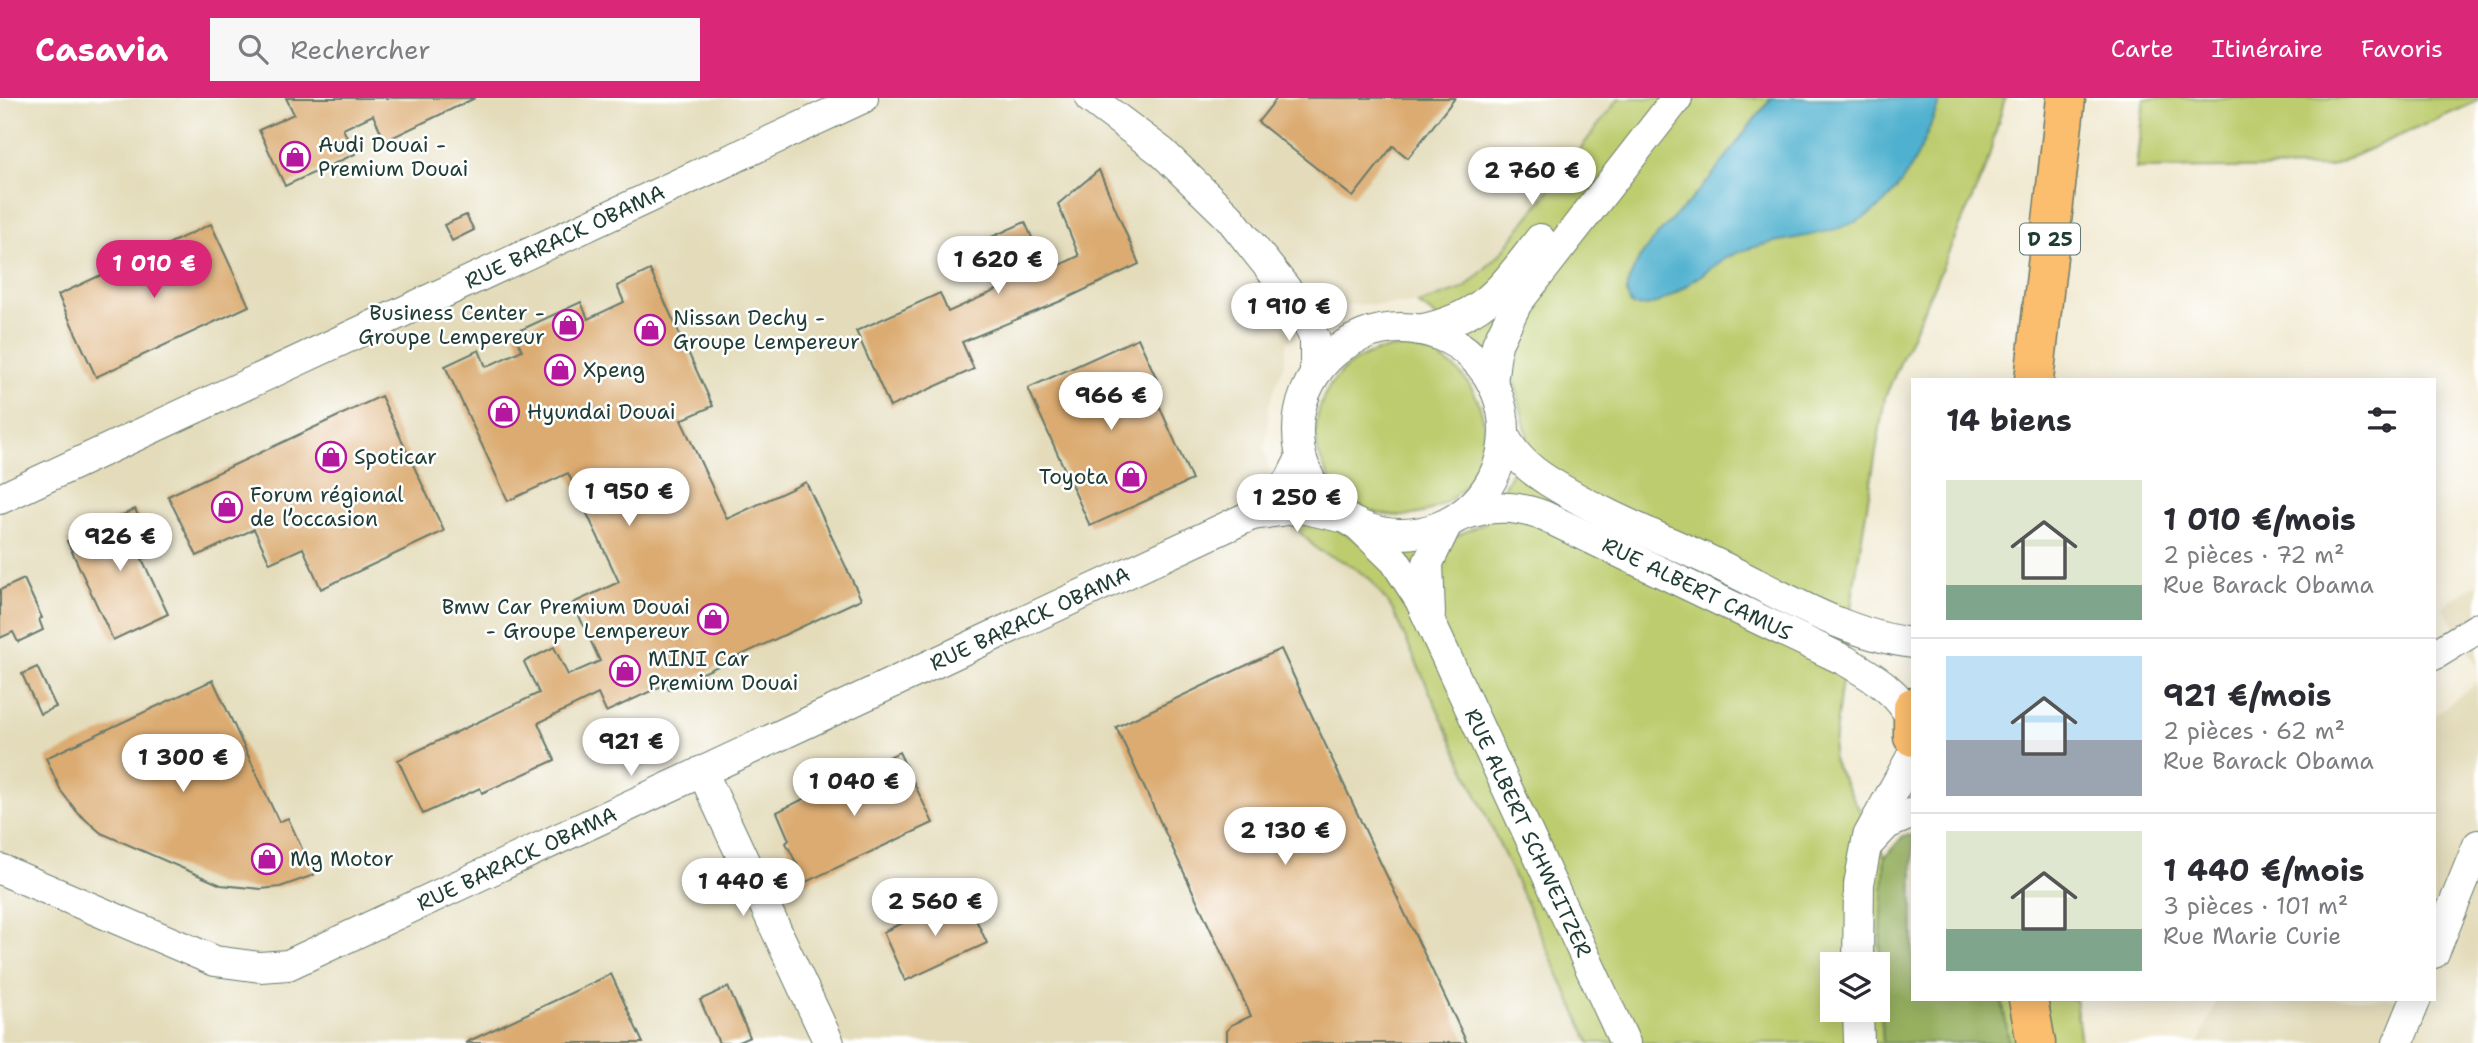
<!DOCTYPE html>
<html lang="fr">
<head>
<meta charset="utf-8">
<style>
  :root { --surface:#fff; --page:#f7f7f7; --text:#2b2b33; --muted:#7c7c81; --line:#e1e1e2; --accent:#db2777 }
  body { margin:0; font-family:"Shantell Sans",sans-serif; background:var(--page); color:var(--text); height:100vh; display:flex; flex-direction:column; font-size:26px; white-space:nowrap }
  * { box-sizing:border-box; margin:0 }
  p { font-size:23px; color:var(--muted) }
  .icon { flex:none; width:38px; height:38px; fill:none; stroke:currentColor; stroke-width:2; stroke-linecap:round; stroke-linejoin:round }
  .map { position:relative; flex:1; overflow:hidden }
  .side { position:absolute; left:1911px; top:280px; width:525px; height:623px; display:flex; flex-direction:column; background:var(--surface); border-radius:0px; box-shadow:0 4px 18px #0003 }
  .side>* { flex:none }
  .tools { position:absolute; left:1820px; top:854px; display:grid; gap:14px }
  .tools a { display:grid; place-items:center; width:70px; height:70px; border-radius:0px; background:var(--surface); box-shadow:0 4px 18px #0003; font-size:35px }
  .price { position:absolute; translate:-50% -60px; padding:0 16px; border-radius:24px; background:#fff; color:#222; font-size:23px; line-height:46px; filter:drop-shadow(0 2px 4px #0008) }
  .price::after { content:''; position:absolute; left:50%; top:42px; width:21px; height:16px; margin-left:-10px; background:inherit; clip-path:polygon(0 0,100% 0,50% 100%) }
  .price.current { background:var(--accent); color:#fff }
  ul { padding:0; list-style:none }
  li { display:flex; align-items:center; gap:21px; height:175px; padding:0 35px }
  li+li { border-top:2px solid var(--line) }
  li span { display:grid; place-items:center; flex:none; width:196px; height:140px; border-radius:0px; color:#555 }
  li>.icon { margin-inline-start:auto }
  span .icon { width:84px; height:84px; fill:#fffc; stroke-width:1 }
  li b { font-size:30px }
  h2 { display:flex; justify-content:space-between; align-items:center; height:84px; padding:0 35px; font-size:30px }
  header { display:flex; align-items:center; gap:42px; box-sizing:border-box; height:98px; padding:0 35px; background:var(--accent); color:#fff }
  header strong { font-size:33px }
  nav { display:flex; gap:38px; margin-inline-start:auto; font-size:24px }
  .search { width:490px; height:63px; background:var(--page); display:flex; align-items:center; gap:18px; box-sizing:border-box; padding:0 24px; border-radius:0px; color:var(--muted); font-size:26px }
  .map>svg:first-child { display:block }
  .built { fill:#e3dbba }
  .green { fill:#bdcc6e; stroke:#6e8451; stroke-width:2; fill-rule:evenodd }
  .forest { fill:#96b061; stroke:#5a764a; stroke-width:2 }
  .water { fill:#50b1cf; stroke:#387782; stroke-width:2 }
  .building { fill:#dbab71 }
  .lines { fill:none; stroke-linecap:round; stroke-linejoin:round }
  .minor-casing { stroke:#687a6c; stroke-width:32 }
  .major-casing { stroke:#687a6c; stroke-width:41 }
  .highway-casing { stroke:#687a6c; stroke-width:41 }
  .minor { stroke:#fff; stroke-width:30 }
  .major { stroke:#fbbd6e; stroke-width:38 }
  .highway { stroke:#fbbd6e; stroke-width:38 }
  .labels { text-anchor:middle; stroke-width:5; stroke-linejoin:round; paint-order:stroke }
  .shield { fill:#fff; stroke:#627771; stroke-width:2 }
  .shield-label { font-size:19px; font-weight:bold; fill:#1f3d34 }
  .poi-label { font-size:21px; fill:#1f3d34; stroke:#fff; text-anchor:start }
  .street-label { font-size:21px; fill:#1f3d34; stroke:#fff }
</style>
</head>
<body>
<header>
<strong>Casavia</strong>
<div class="search"><svg class="icon" aria-label="search" viewBox="0 0 24 24"><circle cx="10" cy="10" r="6"/><path d="M15 15l6 6"/></svg>Rechercher</div>
<nav><a>Carte</a><a>Itinéraire</a><a>Favoris</a></nav>
</header>
<div class="map">
<svg width="2478" height="945" viewBox="0 0 2478 945">
  <rect width="100%" height="100%" fill="#fff"/>
  <filter id="ink" filterUnits="userSpaceOnUse"><feTurbulence type="fractalNoise" baseFrequency=".0143" numOctaves="2"/><feDisplacementMap in="SourceGraphic" scale="14" xChannelSelector="R" yChannelSelector="G"/><feConvolveMatrix kernelMatrix="1 2 1 2 8 2 1 2 1" color-interpolation-filters="sRGB"/></filter>
  <filter id="wash" filterUnits="userSpaceOnUse"><feTurbulence type="fractalNoise" baseFrequency=".00686" numOctaves="4" result="noise"/><feDisplacementMap in="SourceGraphic" scale="28" xChannelSelector="R" yChannelSelector="G"/><feGaussianBlur stdDeviation="1.57" result="paint"/><feColorMatrix in="noise" values="0 0 0 0 0 0 0 0 0 0 0 0 0 0 0 0 0 1.4 0 .05"/><feComposite in="paint" operator="in"/></filter>
  <g filter="url(#wash)">
    <rect width="100%" height="100%" fill="#f1ead3"/>
    <g class="built">
      <polygon points="0,0 1619,0 1501,155 1465,190 1418,206 1332,207 1287,244 1284,265 1269,307 1265,353 1272,381 1318,452 1347,465 1370,481 1392,511 1590,945 0,945"/>
      <polygon points="2478,485 2478,570 2443,508"/>
      <polygon points="2478,583 2478,945 2199,945 2217,901 2434,901 2434,618"/>
    </g>
    <g class="green">
      <path d="M1619 0H2005L1986 69 1885 299 1854 487 1832 661 1885 759 1879 880 1883 945H1590L1392 511 1370 481 1347 465 1318 452 1290 425 1319 421 1376 453 1448 442 1486 424 1528 342 1512 273 1418 206 1465 190 1501 155ZM1832 866H1878V912H1832Z"/>
      <polygon points="2144,0 2478,0 2478,3 2329,69 2136,71"/>
      <circle cx="1400" cy="334" r="84"/>
      <polygon points="2002,901 2075,901 2081,945 2009,945"/>
    </g>
    <polygon class="forest" points="1913,737 1913,901 2002,901 2009,945 1883,945 1879,880 1885,759 1903,738"/>
    <path class="water" d="M1772 0H1941C1926 41 1906 96 1865 119 1826 142 1769 138 1728 159 1701 173 1660 217 1631 207 1628 199 1625 194 1628 186 1638 149 1675 121 1699 93 1725 64 1746 29 1772 0Z"/>
    <g id="blocks">
      <g class="building">
        <polygon points="286,0 475,0 385,43 373,17 343,31 355,56 285,88 259,32 294,16"/>
        <polygon points="1277,0 1455,0 1408,60 1393,48 1353,99 1258,24"/>
        <polygon points="1099,72 1139,166 1061,203 962,244 974,271 890,309 856,233 940,195 948,214 999,191 978,145 1025,124 1047,173 1079,158 1058,106"/>
        <polygon points="466,117 474,132 452,143 444,127"/>
        <polygon points="211,126 249,208 96,279 58,197"/>
        <polygon points="650,172 713,308 681,322 727,421 806,384 861,501 669,591 666,586 606,614 598,596 538,625 555,662 482,695 480,690 423,716 398,662 539,595 524,564 554,549 568,577 600,563 573,505 619,484 568,375 508,403 445,268 479,252 486,269 522,252 514,235 581,204 588,221 624,204 617,188"/>
        <polygon points="1138,240 1161,290 1153,294 1192,382 1090,428 1028,290"/>
        <polygon points="381,298 444,433 321,491 303,450 270,465 254,431 197,458 168,398"/>
        <polygon points="135,411 156,455 142,461 168,516 113,542 67,443"/>
        <polygon points="24,481 42,520 39,521 43,532 18,544 13,534 0,540 0,492"/>
        <polygon points="1281,551 1372,747 1467,945 1227,945 1227,933 1231,927 1251,918 1116,629"/>
        <polygon points="37,569 56,609 40,616 22,576"/>
        <polygon points="213,582 279,724 288,720 314,777 280,789 261,791 221,787 101,735 78,715 61,693 46,660"/>
        <polygon points="899,654 933,725 806,784 786,745 789,742 777,714"/>
        <polygon points="964,796 987,845 905,883 883,834"/>
        <polygon points="611,876 643,945 465,945"/>
        <polygon points="728,889 750,939 736,945 719,945 700,902"/>
      </g>
    </g>
  </g>
  <g filter="url(#ink)">
    <use href="#blocks" fill-opacity="0" stroke="#687a6c" stroke-width="2"/>
    <g class="lines">
      <g class="minor-casing">
        <g id="minor">
          <polyline points="1090,0 1162,54 1229,119 1299,207 1315,241 1315,275"/>
          <circle cx="1401" cy="333" r="103"/>
          <path d="M1419 232C1485 218 1501 191 1540 141"/>
          <polyline points="1492,285 1497,246 1517,205 1677,0"/>
          <path d="M1504 337C1513 357 1529 371 1548 383 1600 416 1659 439 1715 465 1777 494 1844 537 1913 545"/>
          <polyline points="0,401 863,0"/>
          <polyline points="1253,417 1301,410 1341,419"/>
          <path d="M1461 418C1490 407 1515 407 1544 418L1846 563C1873 579 1898 593 1912 622"/>
          <polyline points="1360,429 1395,463 1420,502 1625,945"/>
          <polyline points="1430,515 1428,465 1447,426"/>
          <polyline points="2434,557 2478,530"/>
          <polyline points="702,673 829,945"/>
          <polyline points="1870,744 1887,726 1913,715"/>
          <polyline points="0,771 215,863 260,869 288,867 1252,417 1289,384 1301,360"/>
          <polyline points="2434,855 2478,747"/>
          <polyline points="1858,866 1859,786 1868,738 1913,656"/>
          <polyline points="1858,912 1859,945"/>
          <polyline points="2398,945 2416,901"/>
        </g>
      </g>
      <g class="major-casing">
        <g id="major">
          <polyline points="2034,282 2066,0"/>
          <polyline points="1913,609 1913,639"/>
        </g>
      </g>
      <g class="highway-casing">
        <polyline id="highway" points="2028,901 2036,945"/>
      </g>
      <use href="#minor" class="minor"/>
      <use href="#major" class="major"/>
      <use href="#highway" class="highway"/>
    </g>
  </g>
  <defs>
    <g id="shop-ring" transform="scale(1.575)"><circle r="9.5" fill="#fff" stroke="#b5179e" stroke-width="1.5"/><path d="M-5-2.5h2.3a2.7 3.5 0 0 1 5.4 0H5L5.5 6h-11ZM-1.5-2.5h3a1.5 2.3 0 0 0-3 0Z" fill="#b5179e"/></g>
  </defs>
  <g fill-rule="evenodd">
    <use href="#shop-ring" x="295" y="59"/>
    <use href="#shop-ring" x="568" y="227"/>
    <use href="#shop-ring" x="650" y="232"/>
    <use href="#shop-ring" x="560" y="272"/>
    <use href="#shop-ring" x="504" y="314"/>
    <use href="#shop-ring" x="331" y="359"/>
    <use href="#shop-ring" x="1131" y="379"/>
    <use href="#shop-ring" x="227" y="409"/>
    <use href="#shop-ring" x="713" y="521"/>
    <use href="#shop-ring" x="625" y="573"/>
    <use href="#shop-ring" x="267" y="761"/>
  </g>
  <g class="labels">
    <rect class="shield" x="2020" y="125.5" width="60" height="31" rx="5"/>
    <g class="shield-label">
      <text x="2050" y="148">D 25</text>
    </g>
    <g class="poi-label">
      <text x="318" y="54">Audi Douai -<tspan x="318" dy="24">Premium Douai</tspan></text>
      <text x="545" y="222" text-anchor="end">Business Center -<tspan x="545" dy="24">Groupe Lempereur</tspan></text>
      <text x="673" y="227">Nissan Dechy -<tspan x="673" dy="24">Groupe Lempereur</tspan></text>
      <text x="583" y="279">Xpeng</text>
      <text x="527" y="321">Hyundai Douai</text>
      <text x="354" y="366">Spoticar</text>
      <text x="1108" y="386" text-anchor="end">Toyota</text>
      <text x="250" y="404">Forum régional<tspan x="250" dy="24">de l’occasion</tspan></text>
      <text x="690" y="516" text-anchor="end">Bmw Car Premium Douai<tspan x="690" dy="24">- Groupe Lempereur</tspan></text>
      <text x="648" y="568">MINI Car<tspan x="648" dy="24">Premium Douai</tspan></text>
      <text x="290" y="768">Mg Motor</text>
    </g>
    <g class="street-label">
      <text transform="translate(565 139) rotate(-25)" y="7">RUE BARACK OBAMA</text>
      <text transform="translate(1697 491) rotate(26)" y="7">RUE ALBERT CAMUS</text>
      <text transform="translate(1030 521) rotate(-25)" y="7">RUE BARACK OBAMA</text>
      <text transform="translate(1528 735) rotate(65)" y="7">RUE ALBERT SCHWEITZER</text>
      <text transform="translate(517 761) rotate(-25)" y="7">RUE BARACK OBAMA</text>
    </g>
  </g>
</svg>
<div class="tools">
<a><svg class="icon" aria-label="layers" viewBox="0 0 24 24"><path d="M12 4l9 5-9 5-9-5zM3 14l9 5 9-5"/></svg></a>
</div>
<b class="price" style="left:1532px;top:109px">2 760 €</b>
<b class="price" style="left:998px;top:198px">1 620 €</b>
<b class="price current" style="left:154px;top:202px">1 010 €</b>
<b class="price" style="left:1289px;top:245px">1 910 €</b>
<b class="price" style="left:1111px;top:334px">966 €</b>
<b class="price" style="left:629px;top:430px">1 950 €</b>
<b class="price" style="left:1297px;top:436px">1 250 €</b>
<b class="price" style="left:120px;top:475px">926 €</b>
<b class="price" style="left:631px;top:680px">921 €</b>
<b class="price" style="left:183px;top:696px">1 300 €</b>
<b class="price" style="left:854px;top:720px">1 040 €</b>
<b class="price" style="left:1285px;top:769px">2 130 €</b>
<b class="price" style="left:743px;top:820px">1 440 €</b>
<b class="price" style="left:935px;top:840px">2 560 €</b>
<section class="side">
<h2>14 biens<svg class="icon" aria-label="filters" viewBox="0 0 24 24"><path d="M4 7h16M4 17h16"/><circle cx="9" cy="7" r="2"/><circle cx="15" cy="17" r="2"/></svg></h2>
<ul>
<li><span style="background:linear-gradient(#dfe7d0 75%,#7fa58c 0)"><svg class="icon" aria-label="home" viewBox="0 0 24 24"><path d="M3 11l9-7 9 7M6 9v11h12V9"/></svg></span><div><b>1 010 €/mois</b><p>2 pièces · 72 m²</p><p>Rue Barack Obama</p></div></li>
<li><span style="background:linear-gradient(#bfe0f5 60%,#9aa5b1 0)"><svg class="icon" aria-label="home" viewBox="0 0 24 24"><path d="M3 11l9-7 9 7M6 9v11h12V9"/></svg></span><div><b>921 €/mois</b><p>2 pièces · 62 m²</p><p>Rue Barack Obama</p></div></li>
<li><span style="background:linear-gradient(#dfe7d0 70%,#7fa58c 0)"><svg class="icon" aria-label="home" viewBox="0 0 24 24"><path d="M3 11l9-7 9 7M6 9v11h12V9"/></svg></span><div><b>1 440 €/mois</b><p>3 pièces · 101 m²</p><p>Rue Marie Curie</p></div></li>
</ul>
</section>
</div>
</body>
</html>
